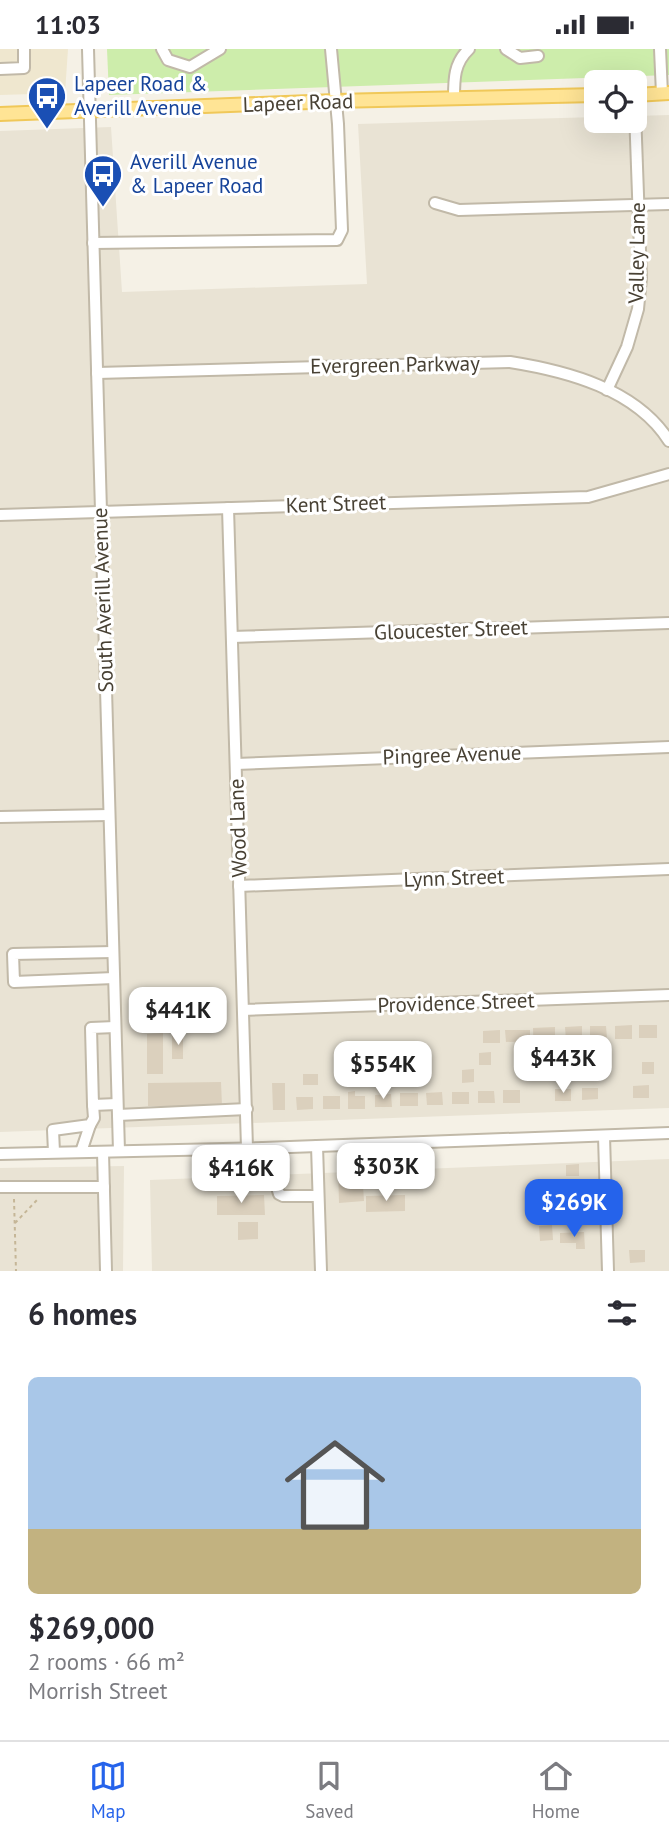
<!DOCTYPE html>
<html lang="en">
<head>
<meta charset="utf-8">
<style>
  :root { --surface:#fff; --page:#f2f2f3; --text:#2b2b33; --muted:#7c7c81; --line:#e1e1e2; --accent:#2563eb }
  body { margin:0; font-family:"PT Sans",sans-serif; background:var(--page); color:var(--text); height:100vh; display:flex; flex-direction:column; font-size:26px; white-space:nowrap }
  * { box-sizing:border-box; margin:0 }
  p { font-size:23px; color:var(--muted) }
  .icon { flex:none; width:38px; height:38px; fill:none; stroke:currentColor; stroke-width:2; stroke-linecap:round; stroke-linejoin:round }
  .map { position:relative; height:1222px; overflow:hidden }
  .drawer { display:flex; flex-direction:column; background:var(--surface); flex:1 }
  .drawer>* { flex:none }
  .tools { position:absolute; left:584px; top:21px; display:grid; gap:14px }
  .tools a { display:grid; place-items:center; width:63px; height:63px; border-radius:10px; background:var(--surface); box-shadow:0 7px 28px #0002; font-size:35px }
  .price { position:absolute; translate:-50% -60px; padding:0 16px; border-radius:14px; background:#fff; color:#222; font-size:23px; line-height:46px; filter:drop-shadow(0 2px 4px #0008) }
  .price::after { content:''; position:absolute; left:50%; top:42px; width:21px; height:16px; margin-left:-10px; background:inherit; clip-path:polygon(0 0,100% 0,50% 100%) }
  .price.active { background:var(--accent); color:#fff }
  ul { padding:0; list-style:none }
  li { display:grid; align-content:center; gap:14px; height:371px; padding:0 28px }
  li span { display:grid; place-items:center; height:217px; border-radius:10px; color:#555 }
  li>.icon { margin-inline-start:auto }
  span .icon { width:126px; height:126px; fill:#fffc; stroke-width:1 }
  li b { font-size:30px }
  h2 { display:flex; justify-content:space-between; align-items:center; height:84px; padding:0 28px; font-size:30px }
  .status { display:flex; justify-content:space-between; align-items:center; height:49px; padding:0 35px; background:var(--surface); direction:ltr }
  .status svg { height:19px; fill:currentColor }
  .tab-bar { display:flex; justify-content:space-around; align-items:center; height:98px; border-top:2px solid var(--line); background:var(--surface); font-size:19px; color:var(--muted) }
  .tab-bar a { display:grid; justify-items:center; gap:4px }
  .tab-bar .active { color:var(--accent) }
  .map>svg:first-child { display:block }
  .residential { fill:#e9e3d4 }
  .education { fill:#efe7cf }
  .green { fill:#cdedab }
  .building { fill:#dbd0bd }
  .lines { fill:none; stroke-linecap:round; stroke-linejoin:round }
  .minor-casing { stroke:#c1b9a8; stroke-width:14 }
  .major-casing { stroke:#f0c859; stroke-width:16 }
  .path { stroke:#c5b697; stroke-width:2; stroke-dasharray:3.5 3.5; stroke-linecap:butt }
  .minor { stroke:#fff; stroke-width:10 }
  .major { stroke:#ffe495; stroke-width:12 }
  .labels { text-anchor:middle; stroke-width:6; stroke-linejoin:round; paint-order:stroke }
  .transit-label { font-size:21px; fill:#164399; stroke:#fff; text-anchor:start }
  .street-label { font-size:21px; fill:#484134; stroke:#fff }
</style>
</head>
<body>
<div class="status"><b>11:03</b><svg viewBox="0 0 49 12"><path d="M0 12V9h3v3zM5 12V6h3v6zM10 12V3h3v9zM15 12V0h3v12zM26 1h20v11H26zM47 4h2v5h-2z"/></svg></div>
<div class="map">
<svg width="669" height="1222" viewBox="0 0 669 1222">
  <rect width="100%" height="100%" fill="#f5f1e6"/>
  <g class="residential">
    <polygon points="669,66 669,1059 0,1083 0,82 111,78 122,243 367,235 358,75 597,68 597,72 635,72 635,67"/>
    <polygon points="669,1110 669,1222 152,1222 150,1131"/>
    <polygon points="124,1117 123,1222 0,1222 0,1119"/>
  </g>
  <polygon class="education" points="0,0 68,0 65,44 0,46"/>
  <polygon class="green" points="107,0 669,0 669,26 109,46"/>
  <g class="building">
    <polygon points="632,976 632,990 615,990 615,977"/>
    <rect x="639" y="976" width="18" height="13"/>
    <polygon points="582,977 582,991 566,992 565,978"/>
    <polygon points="590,977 606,977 607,989 590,989"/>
    <polygon points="555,978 555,993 548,993 547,1008 541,1008 541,1014 534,1014 533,979"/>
    <polygon points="500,981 500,994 483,994 483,982"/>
    <polygon points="505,981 530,981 530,992 506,993"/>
    <polygon points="163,984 163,1025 147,1025 147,985"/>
    <rect x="172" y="985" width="11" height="25"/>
    <polygon points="491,1003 491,1016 479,1016 479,1004"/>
    <rect x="642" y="1013" width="12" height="12"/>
    <polygon points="474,1020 474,1033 462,1034 462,1021"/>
    <rect x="303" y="1025" width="15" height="11"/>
    <polygon points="221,1033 222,1057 148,1057 148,1034"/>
    <polygon points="272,1034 285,1034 285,1061 273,1061"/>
    <polygon points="649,1036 649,1049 633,1049 633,1037"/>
    <polygon points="582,1039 598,1039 598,1050 582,1051"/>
    <rect x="555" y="1040" width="16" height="12"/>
    <rect x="503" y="1041" width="17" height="13"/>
    <polygon points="355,1042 355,1047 365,1047 365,1060 348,1060 348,1043"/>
    <polygon points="478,1042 494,1042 495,1054 478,1054"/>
    <polygon points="442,1043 443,1056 427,1056 426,1044"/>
    <rect x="452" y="1043" width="17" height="12"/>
    <rect x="400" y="1044" width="18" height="13"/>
    <polygon points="391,1045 392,1058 375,1058 375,1046"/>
    <rect x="323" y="1047" width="17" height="13"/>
    <polygon points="296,1048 313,1048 313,1060 297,1061"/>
    <polygon points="579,1115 579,1127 566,1127 566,1116"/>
    <polygon points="338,1117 355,1117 355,1121 362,1121 364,1152 339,1154"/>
    <polygon points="264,1146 265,1166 217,1166 217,1147"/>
    <polygon points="405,1146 405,1162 366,1163 366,1147"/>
    <polygon points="238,1173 258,1173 258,1190 238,1191"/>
    <polygon points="552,1176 553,1191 540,1192 539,1177"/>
    <polygon points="584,1183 585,1200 576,1200 576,1194 560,1194 560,1184"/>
    <polygon points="629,1201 645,1201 645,1213 630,1214"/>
  </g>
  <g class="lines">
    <g class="minor-casing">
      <g id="minor">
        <polyline points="88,0 119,1102"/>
        <polyline points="162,0 168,11 190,18 220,0"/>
        <polyline points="506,0 520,9 538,7"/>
        <polyline points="660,0 662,45"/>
        <polyline points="0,20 24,19 24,0"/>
        <path d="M454 49C454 30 454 14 469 0"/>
        <polyline points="435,154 459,161 669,155"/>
        <polyline points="93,194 337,191 342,181 338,75 331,0"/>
        <path d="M97 324 510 313C567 322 636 340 669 392"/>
        <polyline points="607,341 627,298 638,260 641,229 635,62"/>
        <polyline points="228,459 247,1099"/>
        <polyline points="0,466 588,448 669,425"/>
        <polyline points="232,588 669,574"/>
        <polyline points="236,715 669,698"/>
        <polyline points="0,768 109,766"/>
        <polyline points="239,837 669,820"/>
        <polyline points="113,903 13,905 14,933 114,929"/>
        <polyline points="243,961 669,946"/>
        <polyline points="115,978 91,979 93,1056 117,1055"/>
        <polyline points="118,1066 247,1060"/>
        <polyline points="604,1087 608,1222"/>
        <polyline points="317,1097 321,1222"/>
        <polyline points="263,1099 264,1125"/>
        <polyline points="226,1100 227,1125 269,1125 274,1128 279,1145 283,1147 318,1147"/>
        <polyline points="54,1103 53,1081 90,1076 94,1069 93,1056"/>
        <polyline points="81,1103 90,1076"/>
        <polyline points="103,1103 106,1222"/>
        <polyline points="0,1105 263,1099 669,1084"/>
        <polyline points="0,1138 104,1138"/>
      </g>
    </g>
    <g class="major-casing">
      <g id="major">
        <polyline points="635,46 669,44"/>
        <polyline points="0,65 335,52 597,46"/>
      </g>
    </g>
    <g class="path">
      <polyline points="14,1150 16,1222"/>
      <polyline points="15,1174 38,1150"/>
    </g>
    <use href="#minor" class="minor"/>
    <use href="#major" class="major"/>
  </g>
  <defs>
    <g id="bus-pin" transform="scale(2.0125)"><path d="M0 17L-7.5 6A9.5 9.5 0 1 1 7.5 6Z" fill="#1a4fb4" stroke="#fff"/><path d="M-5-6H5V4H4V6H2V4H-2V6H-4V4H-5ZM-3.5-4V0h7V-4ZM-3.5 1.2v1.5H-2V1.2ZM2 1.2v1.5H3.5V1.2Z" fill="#fff"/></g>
  </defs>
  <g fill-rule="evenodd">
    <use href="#bus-pin" x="47" y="47"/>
    <use href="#bus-pin" x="103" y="125"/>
  </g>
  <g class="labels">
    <g class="transit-label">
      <text x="74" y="42">Lapeer Road &amp;<tspan x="74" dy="24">Averill Avenue</tspan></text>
      <text x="130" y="120">Averill Avenue<tspan x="130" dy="24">&amp; Lapeer Road</tspan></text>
    </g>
    <g class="street-label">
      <text transform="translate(298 54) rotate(-2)" y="7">Lapeer Road</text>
      <text transform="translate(637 204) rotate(-89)" y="7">Valley Lane</text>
      <text transform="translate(395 316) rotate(-1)" y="7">Evergreen Parkway</text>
      <text transform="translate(336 455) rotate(-2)" y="7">Kent Street</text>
      <text transform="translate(103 551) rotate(-92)" y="7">South Averill Avenue</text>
      <text transform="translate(451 581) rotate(-2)" y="7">Gloucester Street</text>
      <text transform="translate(452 706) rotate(-2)" y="7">Pingree Avenue</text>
      <text transform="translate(238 779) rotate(-92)" y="7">Wood Lane</text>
      <text transform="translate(454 829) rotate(-2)" y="7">Lynn Street</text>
      <text transform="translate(456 954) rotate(-2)" y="7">Providence Street</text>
    </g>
  </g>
</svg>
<div class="tools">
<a><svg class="icon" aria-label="locate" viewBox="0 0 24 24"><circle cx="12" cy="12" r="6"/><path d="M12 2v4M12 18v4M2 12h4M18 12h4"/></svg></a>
</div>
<b class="price" style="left:178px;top:998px">$441K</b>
<b class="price" style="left:563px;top:1046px">$443K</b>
<b class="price" style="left:383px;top:1052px">$554K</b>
<b class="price" style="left:386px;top:1154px">$303K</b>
<b class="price" style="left:241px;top:1156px">$416K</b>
<b class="price active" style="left:574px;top:1190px">$269K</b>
</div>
<section class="drawer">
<h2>6 homes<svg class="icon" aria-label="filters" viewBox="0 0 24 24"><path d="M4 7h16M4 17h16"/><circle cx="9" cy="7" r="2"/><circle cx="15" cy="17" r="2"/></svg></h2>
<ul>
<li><span style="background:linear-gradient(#a9c7e8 70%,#c2b280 0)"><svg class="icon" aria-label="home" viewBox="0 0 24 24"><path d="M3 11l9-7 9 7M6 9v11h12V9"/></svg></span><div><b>$269,000</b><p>2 rooms · 66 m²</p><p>Morrish Street</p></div></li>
</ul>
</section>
<nav class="tab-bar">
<a class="active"><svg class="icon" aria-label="map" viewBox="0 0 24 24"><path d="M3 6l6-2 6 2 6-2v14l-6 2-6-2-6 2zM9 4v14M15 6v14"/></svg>Map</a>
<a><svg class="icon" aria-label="saved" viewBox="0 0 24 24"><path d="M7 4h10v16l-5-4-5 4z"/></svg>Saved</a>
<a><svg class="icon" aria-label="home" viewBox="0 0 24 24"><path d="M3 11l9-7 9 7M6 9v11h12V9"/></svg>Home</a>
</nav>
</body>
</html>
